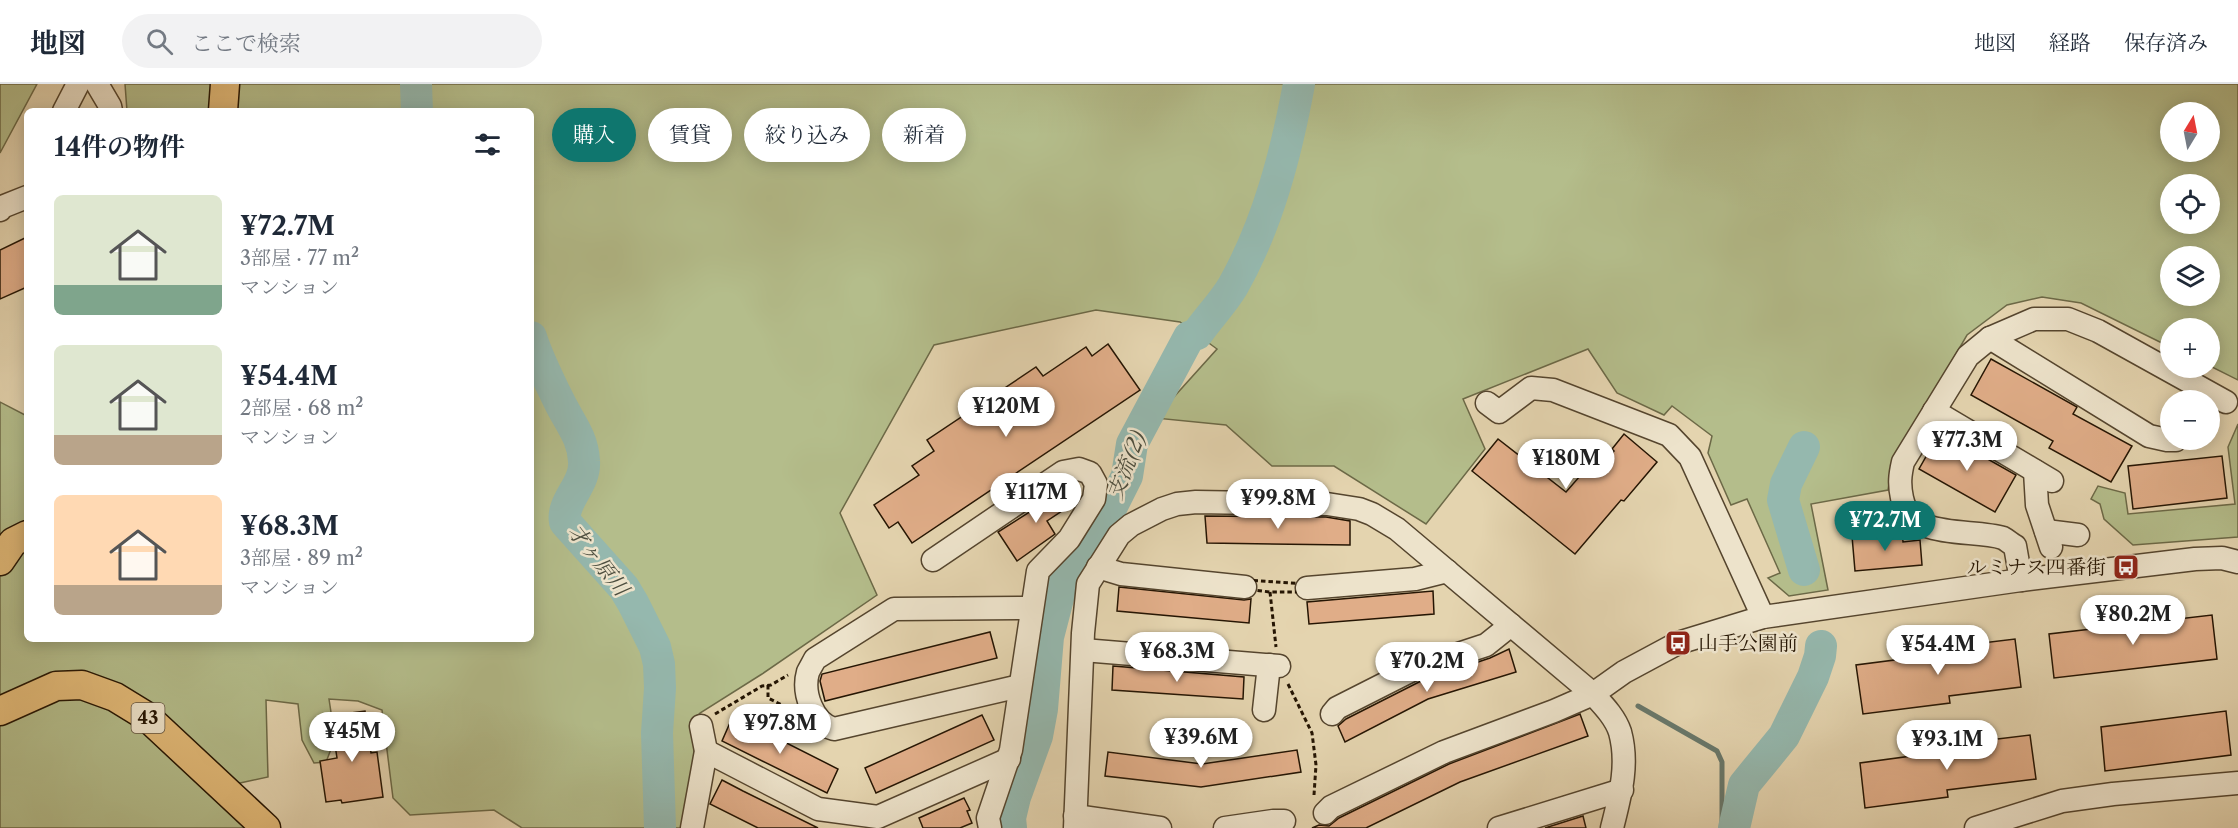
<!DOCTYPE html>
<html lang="ja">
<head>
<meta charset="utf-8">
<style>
  :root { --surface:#fff; --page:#f2f2f3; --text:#1f2937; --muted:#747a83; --line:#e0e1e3; --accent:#0f766e }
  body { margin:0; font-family:"Libre Caslon Text","Noto Serif JP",serif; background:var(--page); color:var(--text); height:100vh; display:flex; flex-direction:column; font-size:22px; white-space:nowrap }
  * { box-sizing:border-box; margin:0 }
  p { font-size:20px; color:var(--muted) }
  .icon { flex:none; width:33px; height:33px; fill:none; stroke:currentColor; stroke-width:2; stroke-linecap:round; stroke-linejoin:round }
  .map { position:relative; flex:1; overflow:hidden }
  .drawer { position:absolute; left:24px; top:24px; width:510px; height:534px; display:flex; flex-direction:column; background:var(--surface); border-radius:9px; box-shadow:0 3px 15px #0003 }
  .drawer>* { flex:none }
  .hud { position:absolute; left:552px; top:24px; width:570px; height:54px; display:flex; gap:12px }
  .needle { width:39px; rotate:10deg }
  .controls { position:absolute; left:2160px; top:18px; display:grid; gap:12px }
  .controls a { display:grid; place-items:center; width:60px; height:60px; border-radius:50%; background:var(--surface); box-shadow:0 3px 15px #0003; font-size:30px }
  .price { position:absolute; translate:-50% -51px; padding:0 14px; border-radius:21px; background:#fff; color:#222; font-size:20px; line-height:39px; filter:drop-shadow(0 2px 3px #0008) }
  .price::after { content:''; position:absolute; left:50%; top:36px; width:18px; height:14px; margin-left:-9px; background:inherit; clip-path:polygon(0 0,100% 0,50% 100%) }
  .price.current { background:var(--accent); color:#fff }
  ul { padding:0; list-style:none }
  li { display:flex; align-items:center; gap:18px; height:150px; padding:0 30px }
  li span { display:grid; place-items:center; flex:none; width:168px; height:120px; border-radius:9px; color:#555 }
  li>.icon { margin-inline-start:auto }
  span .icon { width:72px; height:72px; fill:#fffc; stroke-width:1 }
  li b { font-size:26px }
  h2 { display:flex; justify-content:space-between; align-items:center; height:72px; padding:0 30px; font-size:26px }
  .tag { padding:0 21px; border-radius:27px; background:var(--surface); box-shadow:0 3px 15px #0003; font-size:21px; line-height:54px }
  .tag.current { background:var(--accent); color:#fff }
  header { display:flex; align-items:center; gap:36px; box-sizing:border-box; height:84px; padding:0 30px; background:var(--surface); border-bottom:2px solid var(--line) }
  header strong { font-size:28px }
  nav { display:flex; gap:33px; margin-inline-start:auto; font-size:21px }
  .search { width:420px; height:54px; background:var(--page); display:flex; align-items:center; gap:15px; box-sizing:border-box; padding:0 21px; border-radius:33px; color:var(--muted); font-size:22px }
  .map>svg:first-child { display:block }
  .green { fill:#b4bd8b; stroke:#6c6947; stroke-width:1.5; fill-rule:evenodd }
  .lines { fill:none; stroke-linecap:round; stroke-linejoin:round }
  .stream { stroke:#68776a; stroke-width:5 }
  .river { stroke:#95b8ae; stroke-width:32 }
  .building { fill:#e0ad88; stroke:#251503; stroke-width:1.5 }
  .minor-casing { stroke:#55452e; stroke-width:25 }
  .major-casing { stroke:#251503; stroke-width:31 }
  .path { stroke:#251503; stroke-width:3; stroke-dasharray:4.5 3; stroke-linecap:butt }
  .minor { stroke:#ede3cb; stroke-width:22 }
  .major { stroke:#e2ba78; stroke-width:28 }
  .labels { text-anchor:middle; stroke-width:5; stroke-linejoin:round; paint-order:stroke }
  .shield { fill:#ede3cb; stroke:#61533f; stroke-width:1.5 }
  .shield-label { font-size:18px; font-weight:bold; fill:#251503 }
  .poi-label { font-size:20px; fill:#251503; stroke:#ede3cb; text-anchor:end }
  .water-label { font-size:21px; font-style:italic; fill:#4c4e3f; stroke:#ede3cb }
</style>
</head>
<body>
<header>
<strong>地図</strong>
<div class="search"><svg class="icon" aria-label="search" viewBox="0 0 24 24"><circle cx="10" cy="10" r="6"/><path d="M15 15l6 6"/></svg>ここで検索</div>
<nav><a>地図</a><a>経路</a><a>保存済み</a></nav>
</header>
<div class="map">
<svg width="2238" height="744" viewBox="0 0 2238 744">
  <rect width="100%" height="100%" fill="#e4d4af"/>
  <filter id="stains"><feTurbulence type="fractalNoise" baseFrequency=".00333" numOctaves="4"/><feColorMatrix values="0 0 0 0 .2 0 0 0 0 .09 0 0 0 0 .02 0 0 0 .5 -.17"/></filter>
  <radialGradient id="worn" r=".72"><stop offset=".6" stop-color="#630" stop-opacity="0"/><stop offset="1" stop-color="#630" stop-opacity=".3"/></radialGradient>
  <g class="green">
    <polygon points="0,0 37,0 0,69"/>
    <path d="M125 0H2238V296L2210 282V244H2170V263L2081 219 2042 213 2007 221 1967 251 1893 378 1888 406 1811 420 1828 506 1789 512 1768 494 1780 489 1747 415 1731 421 1708 369 1712 352 1672 322 1664 331 1617 309 1588 265 1463 315 1485 365 1426 440 1334 382H1272L1226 341 1155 334 1217 265 1180 238 1096 226 934 261 840 429 877 511 762 590 700 629 690 641 697 670 683 744H522L494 726 410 731 393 714 382 626 358 617 329 615 335 655 326 678 314 679 302 656 298 620 266 616 268 693 231 701 278 744H0V318L27 332V555H531V27H127ZM2170 28H2210V68H2170ZM2170 100H2210V140H2170ZM2170 172H2210V212H2170Z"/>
    <polygon points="2238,340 2238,453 2133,461 2104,435 2100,420 2091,415 2098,402 2125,409 2128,430 2235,420 2228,363"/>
  </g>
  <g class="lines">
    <polyline class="stream" points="1638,622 1717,667 1722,678 1722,744"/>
    <g class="river">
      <polyline points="416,0 417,27"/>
      <path d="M531 253C538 275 549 297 559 317 569 338 583 353 584 377 586 401 561 417 565 438L624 504 633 519 655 563 659 580 660 604 657 649 660 744"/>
      <polyline points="1804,486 1783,416 1786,400 1804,363"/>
      <path d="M1011 744 1010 734 1015 713 1037 652 1042 625 1048 553 1062 499 1108 430 1127 392 1132 360 1189 253 1197 250C1208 234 1223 219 1233 202 1268 140 1286 70 1299 0"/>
      <polyline points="1734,744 1744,701 1784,652 1813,593 1820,572 1821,562"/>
    </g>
  </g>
  <g class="building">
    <polygon points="27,153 27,203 0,215 0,166"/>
    <polygon points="1108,260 1140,306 912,459 898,438 889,444 874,421 919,391 912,382 934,367 927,356 1036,283 1043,292 1086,263 1092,272"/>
    <polygon points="1991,275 2077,323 2073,330 2132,362 2111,398 2049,364 2053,357 1971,311"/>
    <polygon points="1940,348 2016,391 1995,428 1919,385"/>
    <polygon points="1624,350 1657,378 1624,417 1621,416 1575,470 1472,387 1498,355 1566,408 1587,384 1594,391 1614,367 1612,365"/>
    <polygon points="2222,372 2227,414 2133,425 2128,382"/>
    <polygon points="1072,401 1080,412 1077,417 1047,437 1055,450 1017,477 998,448"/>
    <polygon points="1205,432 1326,433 1350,437 1350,461 1207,459"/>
    <polygon points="1902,447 1903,458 1920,456 1922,481 1855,487 1852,452"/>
    <polygon points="1119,503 1244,516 1251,515 1249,539 1117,527"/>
    <polygon points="1433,507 1434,530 1309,540 1307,518"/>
    <polygon points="2212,531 2217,575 2054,594 2049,550"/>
    <polygon points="990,548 997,574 825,617 820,597 822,590"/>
    <polygon points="2015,555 2021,603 1949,612 1950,619 1863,630 1856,581 1941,570 1941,564"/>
    <polygon points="1509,565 1516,588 1428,615 1345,658 1338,642 1346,635 1421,597 1490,574"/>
    <polygon points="1113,582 1244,593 1243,615 1112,606"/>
    <polygon points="365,627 371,669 377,668 383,713 342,719 341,716 326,718 320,677 337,674 335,661 340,660 336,631"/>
    <polygon points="2226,627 2231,671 2105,687 2101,643"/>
    <polygon points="1580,630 1588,652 1460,698 1366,744 1312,744 1319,741 1329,742 1339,734 1449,680"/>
    <polygon points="982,631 994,656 876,709 865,684"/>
    <polygon points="733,632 838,685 827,709 722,657"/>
    <polygon points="2030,651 2036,695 1947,706 1948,713 1865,724 1860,679 1941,668 1940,662"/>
    <polygon points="1297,666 1301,688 1201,703 1105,692 1108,668 1202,680"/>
    <polygon points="722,696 743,707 818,744 758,744 710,720"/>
    <polygon points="964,714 970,726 967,727 972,739 960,744 923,744 919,734"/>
    <polygon points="1583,732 1586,744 1545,744"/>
  </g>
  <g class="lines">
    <g class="minor-casing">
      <g id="minor">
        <polyline points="97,0 110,22 111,27"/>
        <polyline points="64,27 78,0"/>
        <polyline points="0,126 2,123 27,113"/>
        <polyline points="1990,254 2149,352 2167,356 2176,356"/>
        <polyline points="1487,319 1499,328 1531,304 1553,306 1669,351 1690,373 1763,533"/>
        <polyline points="1934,327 2052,397"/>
        <polyline points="2035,387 2037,421 2051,463"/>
        <polyline points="2046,447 2078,451"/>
        <polyline points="933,476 1063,388 1079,385 1090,389 1096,400 1094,415 1069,455 1038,487 1011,666 988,734 990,744"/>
        <polyline points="1098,483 1121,490 1245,503"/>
        <path d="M2021 496 2015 462C2011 460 2007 456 2003 454 1972 444 1910 457 1902 414 1899 400 1900 391 1903 378L1968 272 1990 254 2034 235H2068L2098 247 2226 318"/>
        <polyline points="1307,504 1415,495 1447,487"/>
        <polyline points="1083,566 1279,582"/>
        <path d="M1020 602 834 645C813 639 802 609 808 588 810 584 813 579 815 575L894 525 1031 524"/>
        <polyline points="1264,626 1269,581"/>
        <polyline points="1332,630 1337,624 1416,584 1486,561 1511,541"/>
        <polyline points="706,667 818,725 878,733 1009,675"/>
        <polyline points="1075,732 1160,744"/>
        <polyline points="692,744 706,667 701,642"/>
        <polyline points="1075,744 1083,549 1088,500 1119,451 1131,441 1162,425 1177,420 1196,418 1327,420 1359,425 1372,430 1397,445 1593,610 1554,627 1444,668 1331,723 1325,729"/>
        <polyline points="1225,744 1273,737 1284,737"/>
        <polyline points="1499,744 1622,706"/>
        <path d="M1612 744C1620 712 1629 681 1620 648 1615 633 1603 621 1593 610L1624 588 1678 559 1763 533 2021 496 2195 475 2222 474 2238 478"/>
        <polyline points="1976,744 2062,717 2113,710 2238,699"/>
      </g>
    </g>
    <g class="major-casing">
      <g id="major">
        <polyline points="223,27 225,0"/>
        <polyline points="0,477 13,458 27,451"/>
        <polyline points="0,627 56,602 82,601 115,613 146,632 266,744"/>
      </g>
    </g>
    <g class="path">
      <polygon points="1246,496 1307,500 1305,508 1270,508 1246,505"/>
      <polyline points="1270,508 1276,563"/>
      <polyline points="1288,600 1312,649 1316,681 1314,711"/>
      <polyline points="768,601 768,614 790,625"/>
      <polyline points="715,630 762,602 771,601 788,591"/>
    </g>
    <use href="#minor" class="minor"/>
    <use href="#major" class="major"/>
  </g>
  <defs>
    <g id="bus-square" transform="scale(1.35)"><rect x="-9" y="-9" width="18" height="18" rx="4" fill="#8f2418" stroke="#ede3cb"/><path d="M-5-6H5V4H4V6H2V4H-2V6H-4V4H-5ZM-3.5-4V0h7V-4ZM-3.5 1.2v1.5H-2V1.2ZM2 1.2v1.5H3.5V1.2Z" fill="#fff"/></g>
  </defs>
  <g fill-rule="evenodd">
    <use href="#bus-square" x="2126" y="483"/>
    <use href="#bus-square" x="1678" y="559"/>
  </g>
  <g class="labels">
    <rect class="shield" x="131.5" y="619" width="33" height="30" rx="4.5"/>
    <g class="shield-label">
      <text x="148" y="640">43</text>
    </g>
    <g class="poi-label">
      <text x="2106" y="490">ルミナス四番街</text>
      <text x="1698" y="566" text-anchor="start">山手公園前</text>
    </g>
    <g class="water-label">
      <text transform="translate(1127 381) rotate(-69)" y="7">支流(2)</text>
      <text transform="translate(598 476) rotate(52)" y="7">才ヶ原川</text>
    </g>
  </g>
  <rect width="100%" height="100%" filter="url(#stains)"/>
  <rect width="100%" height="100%" fill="url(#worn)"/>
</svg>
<div class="controls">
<a><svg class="needle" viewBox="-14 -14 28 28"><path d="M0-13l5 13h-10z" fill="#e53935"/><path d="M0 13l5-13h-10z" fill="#747a83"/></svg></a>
<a><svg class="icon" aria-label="locate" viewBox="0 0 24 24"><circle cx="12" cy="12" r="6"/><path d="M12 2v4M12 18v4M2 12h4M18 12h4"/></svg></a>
<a><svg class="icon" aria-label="layers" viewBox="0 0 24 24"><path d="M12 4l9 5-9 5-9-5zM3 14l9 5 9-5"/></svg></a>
<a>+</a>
<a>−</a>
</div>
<b class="price" style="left:1006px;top:354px">¥120M</b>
<b class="price" style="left:1967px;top:388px">¥77.3M</b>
<b class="price" style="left:1566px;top:406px">¥180M</b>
<b class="price" style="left:1036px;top:440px">¥117M</b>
<b class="price" style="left:1278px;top:446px">¥99.8M</b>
<b class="price current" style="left:1885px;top:468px">¥72.7M</b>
<b class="price" style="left:2133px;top:562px">¥80.2M</b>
<b class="price" style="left:1938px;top:592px">¥54.4M</b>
<b class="price" style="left:1177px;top:599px">¥68.3M</b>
<b class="price" style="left:1427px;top:609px">¥70.2M</b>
<b class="price" style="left:780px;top:671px">¥97.8M</b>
<b class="price" style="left:352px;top:679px">¥45M</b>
<b class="price" style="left:1201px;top:685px">¥39.6M</b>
<b class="price" style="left:1947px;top:687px">¥93.1M</b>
<div class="hud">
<a class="tag current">購入</a>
<a class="tag">賃貸</a>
<a class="tag">絞り込み</a>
<a class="tag">新着</a>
</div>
<section class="drawer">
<h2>14件の物件<svg class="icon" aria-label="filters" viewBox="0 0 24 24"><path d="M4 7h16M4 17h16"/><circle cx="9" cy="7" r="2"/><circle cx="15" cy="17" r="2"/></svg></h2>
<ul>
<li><span style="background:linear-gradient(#dfe7d0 75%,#7fa58c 0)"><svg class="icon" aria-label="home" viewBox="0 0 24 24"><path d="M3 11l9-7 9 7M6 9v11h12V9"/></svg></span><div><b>¥72.7M</b><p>3部屋 · 77 m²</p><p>マンション</p></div></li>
<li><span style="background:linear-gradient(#dfe7d0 75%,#b9a48a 0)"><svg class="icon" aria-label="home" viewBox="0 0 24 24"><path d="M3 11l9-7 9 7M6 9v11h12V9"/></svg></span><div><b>¥54.4M</b><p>2部屋 · 68 m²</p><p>マンション</p></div></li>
<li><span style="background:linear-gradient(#ffd9b3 75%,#b9a48a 0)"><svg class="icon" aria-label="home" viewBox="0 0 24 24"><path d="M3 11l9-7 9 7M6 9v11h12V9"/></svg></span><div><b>¥68.3M</b><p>3部屋 · 89 m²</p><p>マンション</p></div></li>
</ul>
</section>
</div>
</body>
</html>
